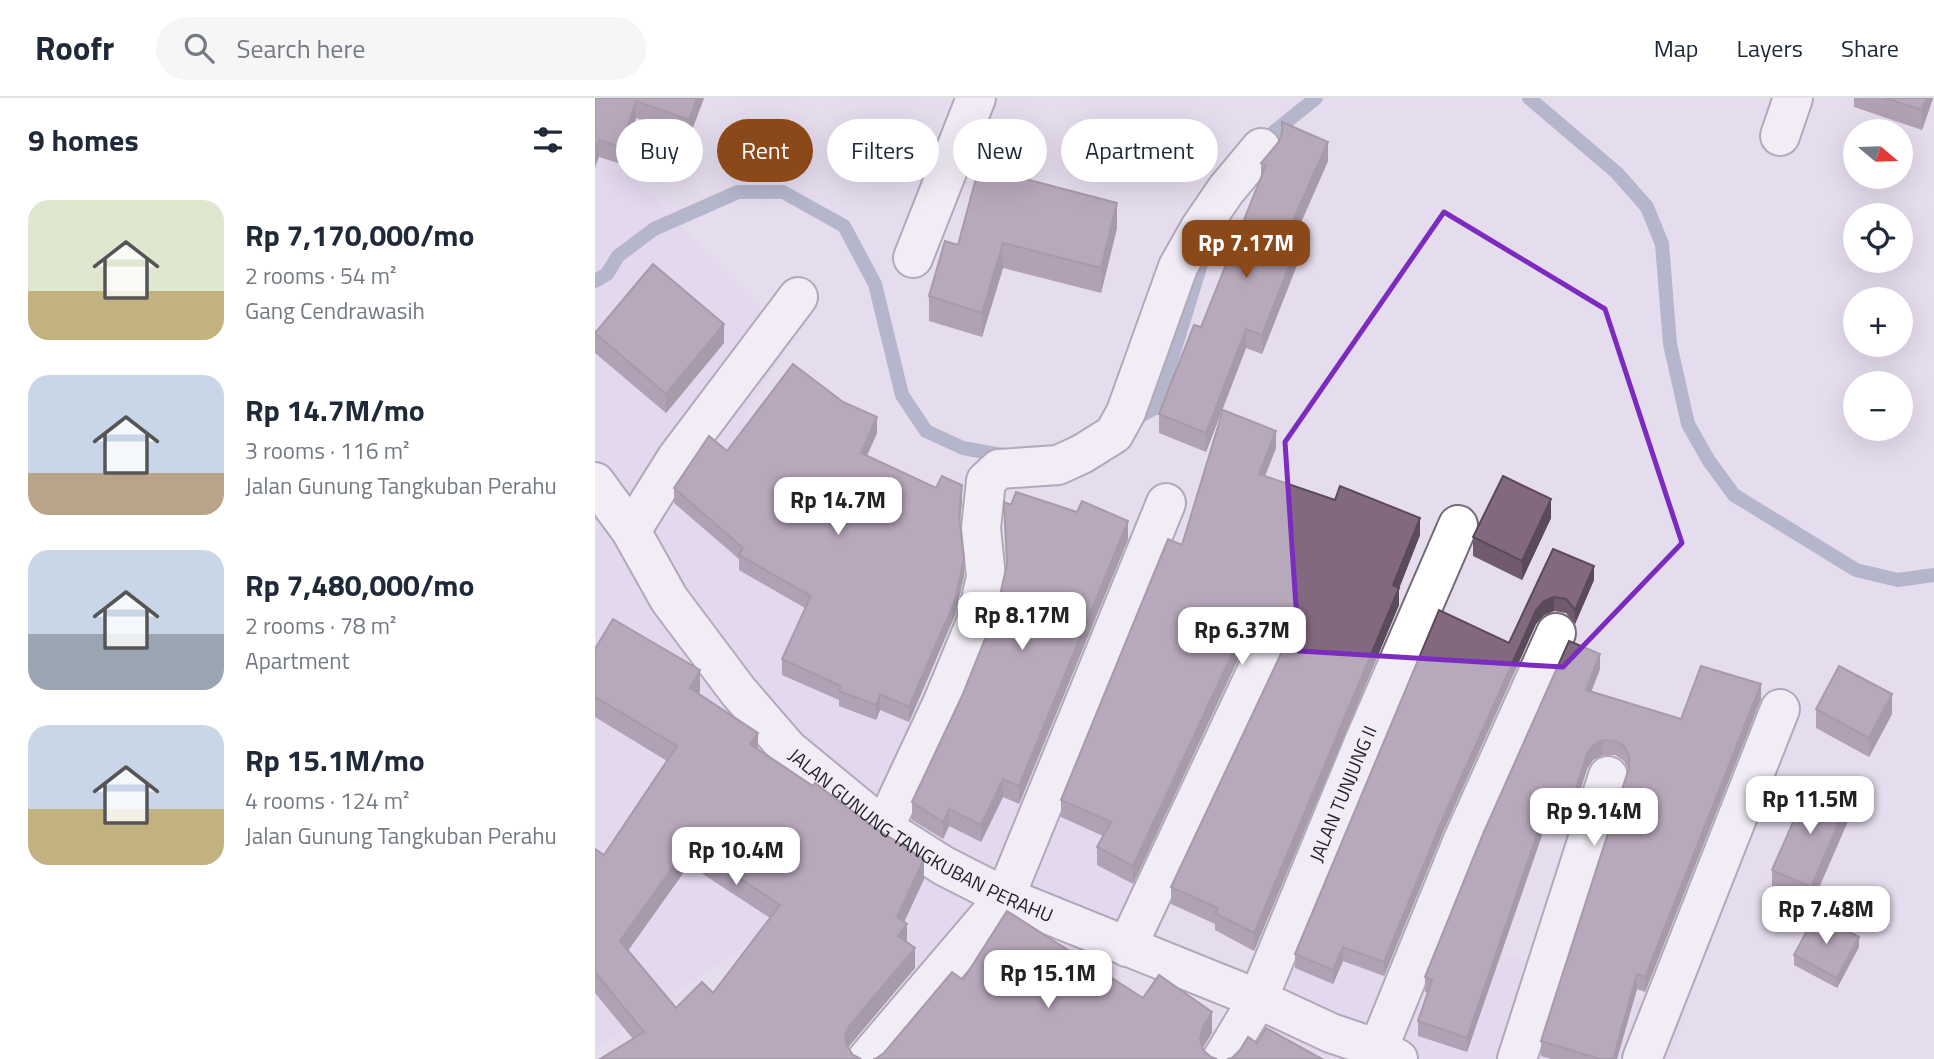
<!DOCTYPE html>
<html lang="en">
<head>
<meta charset="utf-8">
<style>
  :root { --surface:#fff; --page:#f6f6f7; --text:#1f2937; --muted:#747a83; --line:#e0e1e3; --accent:#8b4818 }
  body { margin:0; font-family:"Titillium Web",sans-serif; background:var(--page); color:var(--text); height:100vh; display:flex; flex-direction:column; font-size:26px; white-space:nowrap }
  * { box-sizing:border-box; margin:0 }
  p { font-size:23px; color:var(--muted) }
  .icon { flex:none; width:38px; height:38px; fill:none; stroke:currentColor; stroke-width:2; stroke-linecap:round; stroke-linejoin:round }
  .map { position:relative; flex:1; overflow:hidden }
  .side { display:flex; flex-direction:column; background:var(--surface); width:595px }
  .side>* { flex:none }
  .banner { position:absolute; left:21px; top:21px; width:665px; height:63px; display:flex; gap:14px }
  .needle { width:46px; rotate:109deg }
  .buttons { position:absolute; left:1248px; top:21px; display:grid; gap:14px }
  .buttons a { display:grid; place-items:center; width:70px; height:70px; border-radius:50%; background:var(--surface); box-shadow:0 7px 28px #0002; font-size:35px }
  .price { position:absolute; translate:-50% -60px; padding:0 16px; border-radius:14px; background:#fff; color:#222; font-size:23px; line-height:46px; filter:drop-shadow(0 2px 4px #0008) }
  .price::after { content:''; position:absolute; left:50%; top:42px; width:21px; height:16px; margin-left:-10px; background:inherit; clip-path:polygon(0 0,100% 0,50% 100%) }
  .price.current { background:var(--accent); color:#fff }
  ul { padding:0; list-style:none }
  li { display:flex; align-items:center; gap:21px; height:175px; padding:0 28px }
  li span { display:grid; place-items:center; flex:none; width:196px; height:140px; border-radius:21px; color:#555 }
  li>.icon { margin-inline-start:auto }
  span .icon { width:84px; height:84px; fill:#fffc; stroke-width:1 }
  li b { font-size:30px }
  h2 { display:flex; justify-content:space-between; align-items:center; height:84px; padding:0 28px; font-size:30px }
  .chip { padding:0 24px; border-radius:32px; background:var(--surface); box-shadow:0 7px 28px #0002; font-size:24px; line-height:63px }
  .chip.current { background:var(--accent); color:#fff }
  header { display:flex; align-items:center; gap:42px; box-sizing:border-box; height:98px; padding:0 35px; background:var(--surface); border-bottom:2px solid var(--line) }
  header strong { font-size:33px }
  nav { display:flex; gap:38px; margin-inline-start:auto; font-size:24px }
  .search { width:490px; height:63px; background:var(--page); display:flex; align-items:center; gap:18px; box-sizing:border-box; padding:0 24px; border-radius:38px; color:var(--muted); font-size:26px }
  main { display:flex; flex:1; min-height:0 }
  .map>svg:first-child { display:block }
  .built { fill:#dfd2eb }
  .lines { fill:none; stroke-linecap:round; stroke-linejoin:round }
  .stream { stroke:#7b86a3; stroke-width:14 }
  .minor-casing { stroke:#726a79; stroke-width:42 }
  .minor { stroke:#fff; stroke-width:38 }
  .wall { fill:#705a6d; fill-rule:evenodd }
  .shaded-wall { fill:#5b4a59 }
  .building { fill:#82697f; stroke:#5b4a59; stroke-width:2; fill-rule:evenodd }
  .marked { fill:none; stroke:#7b2cbf; stroke-width:5; stroke-linejoin:round }
  .labels { text-anchor:middle; stroke-width:7; stroke-linejoin:round; paint-order:stroke }
  .street-label { font-size:19px; fill:#252128; stroke:#f2e9fb }
</style>
</head>
<body>
<header>
<strong>Roofr</strong>
<div class="search"><svg class="icon" aria-label="search" viewBox="0 0 24 24"><circle cx="10" cy="10" r="6"/><path d="M15 15l6 6"/></svg>Search here</div>
<nav><a>Map</a><a>Layers</a><a>Share</a></nav>
</header>
<main>
<section class="side">
<h2>9 homes<svg class="icon" aria-label="filters" viewBox="0 0 24 24"><path d="M4 7h16M4 17h16"/><circle cx="9" cy="7" r="2"/><circle cx="15" cy="17" r="2"/></svg></h2>
<ul>
<li><span style="background:linear-gradient(#dfe7d0 65%,#c2b280 0)"><svg class="icon" aria-label="home" viewBox="0 0 24 24"><path d="M3 11l9-7 9 7M6 9v11h12V9"/></svg></span><div><b>Rp 7,170,000/mo</b><p>2 rooms · 54 m²</p><p>Gang Cendrawasih</p></div></li>
<li><span style="background:linear-gradient(#c9d6e8 70%,#b9a48a 0)"><svg class="icon" aria-label="home" viewBox="0 0 24 24"><path d="M3 11l9-7 9 7M6 9v11h12V9"/></svg></span><div><b>Rp 14.7M/mo</b><p>3 rooms · 116 m²</p><p>Jalan Gunung Tangkuban Perahu</p></div></li>
<li><span style="background:linear-gradient(#c9d6e8 60%,#9aa5b1 0)"><svg class="icon" aria-label="home" viewBox="0 0 24 24"><path d="M3 11l9-7 9 7M6 9v11h12V9"/></svg></span><div><b>Rp 7,480,000/mo</b><p>2 rooms · 78 m²</p><p>Apartment</p></div></li>
<li><span style="background:linear-gradient(#c9d6e8 60%,#c2b280 0)"><svg class="icon" aria-label="home" viewBox="0 0 24 24"><path d="M3 11l9-7 9 7M6 9v11h12V9"/></svg></span><div><b>Rp 15.1M/mo</b><p>4 rooms · 124 m²</p><p>Jalan Gunung Tangkuban Perahu</p></div></li>
</ul>
</section>
<div class="map">
<svg width="1339" height="961" viewBox="0 0 1339 961">
  <rect width="100%" height="100%" fill="#e5dcee"/>
  <polygon class="built" points="0,52 12,52 196,243 147,321 278,444 500,609 689,673 671,722 796,758 790,817 1091,915 1075,961 607,961 684,826 561,768 463,961 453,961 205,809 0,951"/>
  <g class="lines">
    <g class="stream">
      <polyline points="934,0 1022,75 1052,109 1067,146 1075,246 1093,326 1114,363 1139,397 1261,472 1303,482 1339,477"/>
      <polyline points="665,45 721,0"/>
      <polyline points="0,183 12,176 23,158 59,131 143,94 188,94 249,128 280,186 307,297 331,333 368,350 412,358"/>
      <polyline points="535,323 562,309 611,150"/>
    </g>
    <g class="minor-casing">
      <g id="minor">
        <polyline points="1185,38 1198,0"/>
        <polyline points="318,160 381,0"/>
        <path id="s1" d="M0 384 36 433 74 501 143 593 193 651 289 730 349 768 410 799 663 901 736 935 783 951 803 961"/>
        <polyline points="36,433 81,361 203,199"/>
        <polyline points="289,730 347,606 381,524 391,479 386,430 391,383 404,371 463,367 487,356 519,336 531,314 583,169 605,130 631,92 666,50"/>
        <polyline points="532,849 672,551"/>
        <polyline points="783,951 868,742 961,535"/>
        <polyline points="272,961 410,799 571,405"/>
        <path id="s2" d="M627 961 663 901 769 644 863 427"/>
        <polyline points="922,961 1013,678"/>
        <polyline points="1047,961 1185,611"/>
      </g>
    </g>
    <use href="#minor" class="minor"/>
  </g>
  <g class="wall">
    <polygon points="0,0 109,0 94,40 41,20 26,66 4,59"/>
    <polygon points="1259,0 1338,0 1327,32 1259,9"/>
    <polygon points="687,24 733,63 699,141 704,162 667,256 651,250 611,354 564,335 564,316 606,229 666,78 666,65 683,45 687,37"/>
    <polygon points="522,130 506,195 408,170 387,239 334,223 334,198 363,147"/>
    <polygon points="0,234 129,245 71,315 0,255"/>
    <polygon points="282,335 272,358 367,403 365,424 369,478 360,517 314,624 285,612 281,622 244,608 244,602 187,577 187,561 210,510 144,472 144,461 79,405 79,390 132,353"/>
    <polygon points="681,350 670,378 825,437 804,490 804,507 659,853 620,832 620,826 576,806 576,789 692,543 690,539 682,532 669,529 659,534 652,542 538,786 502,767 502,749 508,738 466,719 466,702 587,447"/>
    <polygon points="409,404 416,407 533,441 424,706 408,699 386,744 354,728 348,741 317,722 317,704 367,598 402,511 412,469"/>
    <polygon points="956,420 927,482 878,458 878,439"/>
    <polygon points="958,451 999,482 980,526 971,515 959,513 949,517 941,526 848,734 789,878 748,863 738,886 700,870 700,856 914,545"/>
    <path d="M0 551 105 593 104 595 163 651 329 781 309 824 312 844 320 870 255 947 38 941 0 895V751L9 757 72 663 0 619ZM94 767 175 820 118 895 81 910 33 852Z"/>
    <polygon points="1005,571 996,594 1086,621 1166,601 1050,894 1042,891 1022,961 956,961 946,958 946,943 1033,671 1029,663 1020,657 1008,657 998,662 992,671 976,721 955,714 872,954 823,938 823,923 833,895 830,894 830,879"/>
    <polygon points="1221,611 1297,616 1274,659 1221,630"/>
    <polygon points="1253,723 1216,808 1177,791 1177,772"/>
    <polygon points="1264,849 1242,890 1199,867 1199,857"/>
  </g>
  <g class="shaded-wall">
    <polygon points="102,0 109,0 94,40 94,22"/>
    <polygon points="1332,0 1338,0 1327,32 1327,12"/>
    <polygon points="41,3 41,20 26,66 26,49"/>
    <polygon points="4,42 4,59 0,70 0,53"/>
    <polygon points="733,44 733,63 691,157 691,138"/>
    <polygon points="522,105 522,130 506,195 506,170"/>
    <polygon points="704,143 704,162 667,256 667,237"/>
    <polygon points="408,145 408,170 387,239 387,215"/>
    <polygon points="129,226 129,245 71,315 71,296"/>
    <polygon points="651,231 651,250 611,354 611,335"/>
    <polygon points="282,319 282,335 266,370 266,355"/>
    <polygon points="681,333 681,350 664,393 664,376"/>
    <polygon points="367,387 367,403 364,432 364,417"/>
    <polygon points="956,401 956,420 927,482 927,463"/>
    <polygon points="825,420 825,437 800,501 804,490 804,507 659,853 659,835"/>
    <polygon points="533,423 533,441 424,706 424,688"/>
    <polygon points="369,462 369,478 360,517 314,624 314,609"/>
    <polygon points="999,468 999,482 980,526 980,512"/>
    <polygon points="959,499 959,513 949,517 941,526 848,734 789,878 789,864 848,720 941,512 949,503"/>
    <polygon points="669,512 669,529 659,534 652,542 538,786 538,768 652,524 659,516"/>
    <polygon points="1005,556 1005,571 991,607 991,592"/>
    <polygon points="105,572 105,593 95,610 95,590"/>
    <polygon points="1166,586 1166,601 1050,894 1050,879"/>
    <polygon points="285,596 285,612 281,622 281,607"/>
    <polygon points="1297,596 1297,616 1274,659 1274,640"/>
    <polygon points="163,635 163,655 155,646"/>
    <polygon points="1008,642 1008,657 998,662 992,671 976,721 976,706 992,656 998,647"/>
    <polygon points="408,681 408,699 386,744 386,727"/>
    <polygon points="955,699 955,714 872,954 872,940"/>
    <polygon points="1253,704 1253,723 1216,808 1216,789"/>
    <polygon points="354,711 354,728 348,741 348,724"/>
    <polygon points="94,746 94,767 25,864 25,843"/>
    <polygon points="329,761 329,781 302,839 302,819"/>
    <polygon points="312,826 312,847 303,838"/>
    <polygon points="1264,839 1264,849 1242,890 1242,880"/>
    <polygon points="748,849 748,863 738,886 738,872"/>
    <polygon points="320,850 320,870 255,947 250,958 250,937 255,927"/>
    <polygon points="1042,876 1042,891 1022,961 1018,961"/>
    <polygon points="617,914 617,935 608,950 605,941 608,929"/>
  </g>
  <g class="building">
    <polygon points="0,0 102,0 94,22 41,3 26,49 4,42 0,53"/>
    <polygon points="1290,0 1332,0 1327,12"/>
    <polygon points="687,24 733,44 691,138 704,143 667,237 651,231 611,335 564,316 599,227 606,229 671,67 666,65 683,45 687,35"/>
    <polygon points="384,69 522,105 506,170 408,145 387,215 334,198 350,143 363,147"/>
    <polygon points="58,166 129,226 71,296 0,235"/>
    <polygon points="198,266 248,304 282,319 266,355 341,390 347,378 367,387 364,417 369,462 360,502 314,609 285,596 281,607 244,593 246,588 187,561 216,498 144,457 148,450 79,390 114,338 132,353"/>
    <polygon points="628,312 681,333 664,376 740,402 745,388 825,420 798,487 804,490 659,835 620,815 623,810 576,789 692,543 694,531 690,522 682,514 669,512 659,516 652,524 538,768 502,749 516,724 466,702 573,441 587,447"/>
    <polygon points="908,378 956,401 927,463 878,439"/>
    <polygon points="421,394 482,414 487,403 533,423 424,688 408,681 386,727 354,711 348,724 317,704 367,598 402,511 412,466 409,404 416,407"/>
    <polygon points="958,451 999,468 980,512 971,501 959,499 949,503 941,512 848,720 789,864 748,849 738,872 700,856 844,512 914,545"/>
    <path d="M18 521 105 572 95 590 163 635 155 646 218 688 220 685 277 728 329 761 302 819 312 826 303 838 320 850 255 927 250 937 251 947 258 957 266 961H5L49 934 0 874V751L9 757 82 648 0 599V551ZM94 746 185 807 118 895 107 884 81 910 25 843Z"/>
    <polygon points="974,543 1005,556 991,592 1086,621 1106,568 1166,586 1050,879 1042,876 1018,961 1005,961 946,943 1034,670 1034,658 1029,648 1020,643 1008,642 998,647 992,656 976,706 955,699 872,940 823,923 837,882 830,879 888,736"/>
    <polygon points="1244,568 1297,596 1274,640 1221,611"/>
    <polygon points="1214,688 1253,704 1216,789 1177,772"/>
    <polygon points="412,813 548,900 564,877 617,914 608,929 605,941 608,952 616,959 622,961 278,961 280,961 289,955 357,874 368,882"/>
    <polygon points="1221,816 1264,839 1242,880 1199,857"/>
    <polygon points="671,930 727,961 632,961 637,960 645,952 653,939 662,945"/>
  </g>
  <path d="M0 0H1339V961H0ZM849 114 1010 211 1087 445 968 569 704 553 690 344Z" fill="#e5dcee" fill-opacity=".55" fill-rule="evenodd"/>
  <path class="marked" d="M849 114 1010 211 1087 445 968 569 704 553 690 344Z"/>
  <g class="labels">
    <g class="street-label">
      <text dy="7" stroke="none"><textPath href="#s2" startOffset="292">JALAN TUNJUNG II</textPath></text>
      <text dy="7" stroke="none"><textPath href="#s1" startOffset="490">JALAN GUNUNG TANGKUBAN PERAHU</textPath></text>
    </g>
  </g>
</svg>
<div class="buttons">
<a><svg class="needle" viewBox="-14 -14 28 28"><path d="M0-13l5 13h-10z" fill="#e53935"/><path d="M0 13l5-13h-10z" fill="#747a83"/></svg></a>
<a><svg class="icon" aria-label="locate" viewBox="0 0 24 24"><circle cx="12" cy="12" r="6"/><path d="M12 2v4M12 18v4M2 12h4M18 12h4"/></svg></a>
<a>+</a>
<a>−</a>
</div>
<b class="price current" style="left:651px;top:182px">Rp 7.17M</b>
<b class="price" style="left:243px;top:439px">Rp 14.7M</b>
<b class="price" style="left:427px;top:554px">Rp 8.17M</b>
<b class="price" style="left:647px;top:569px">Rp 6.37M</b>
<b class="price" style="left:1215px;top:738px">Rp 11.5M</b>
<b class="price" style="left:999px;top:750px">Rp 9.14M</b>
<b class="price" style="left:141px;top:789px">Rp 10.4M</b>
<b class="price" style="left:1231px;top:848px">Rp 7.48M</b>
<b class="price" style="left:453px;top:912px">Rp 15.1M</b>
<div class="banner">
<a class="chip">Buy</a>
<a class="chip current">Rent</a>
<a class="chip">Filters</a>
<a class="chip">New</a>
<a class="chip">Apartment</a>
</div>
</div>
</main>
</body>
</html>
